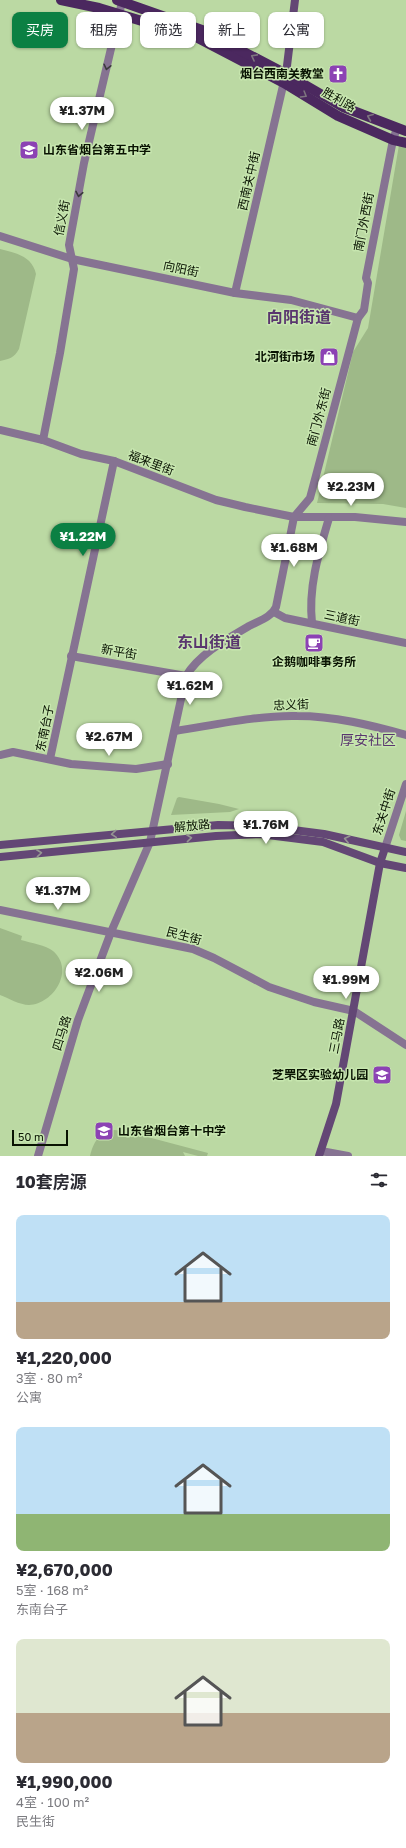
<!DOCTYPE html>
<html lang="zh">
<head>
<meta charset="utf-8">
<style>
  :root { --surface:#fff; --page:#f2f2f3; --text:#2b2b33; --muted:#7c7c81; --accent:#0b8043 }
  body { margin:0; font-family:"Golos Text","Noto Sans SC",sans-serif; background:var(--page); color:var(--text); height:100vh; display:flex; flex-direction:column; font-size:15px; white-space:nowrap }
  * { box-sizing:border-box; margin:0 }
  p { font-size:13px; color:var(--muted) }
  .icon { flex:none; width:22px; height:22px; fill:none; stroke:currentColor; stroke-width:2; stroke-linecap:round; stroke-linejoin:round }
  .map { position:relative; height:1156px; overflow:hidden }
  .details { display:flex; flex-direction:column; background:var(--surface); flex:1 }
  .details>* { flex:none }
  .guide { position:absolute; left:12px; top:12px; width:382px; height:36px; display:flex; gap:8px }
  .scale { position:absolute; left:12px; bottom:10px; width:56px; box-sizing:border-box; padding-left:4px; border:2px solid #091302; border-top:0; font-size:11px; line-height:14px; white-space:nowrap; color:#091302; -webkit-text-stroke:3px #c7e6af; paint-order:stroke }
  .price { position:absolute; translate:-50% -34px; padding:0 9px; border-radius:14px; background:#fff; color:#222; font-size:13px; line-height:26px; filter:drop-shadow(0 1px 2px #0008) }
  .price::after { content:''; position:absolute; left:50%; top:24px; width:12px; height:9px; margin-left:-6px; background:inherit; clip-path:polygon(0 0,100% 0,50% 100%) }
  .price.active { background:var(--accent); color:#fff }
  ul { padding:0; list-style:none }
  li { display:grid; align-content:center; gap:8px; height:212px; padding:0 16px }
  li span { display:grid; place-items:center; height:124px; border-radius:8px; color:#555 }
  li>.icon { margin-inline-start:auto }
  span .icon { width:72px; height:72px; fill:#fffc; stroke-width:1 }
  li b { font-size:17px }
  h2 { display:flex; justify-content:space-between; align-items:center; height:48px; padding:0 16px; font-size:17px }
  .pill { padding:0 14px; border-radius:8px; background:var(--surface); box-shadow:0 1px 3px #0004; font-size:14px; line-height:36px }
  .pill.active { background:var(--accent); color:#fff }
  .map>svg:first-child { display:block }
  .green { fill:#9eb988 }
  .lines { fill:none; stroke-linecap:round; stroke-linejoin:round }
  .street { stroke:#867392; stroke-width:8 }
  .secondary { stroke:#634775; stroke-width:8 }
  .primary { stroke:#4b285f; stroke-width:10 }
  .oneway { stroke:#7d747f }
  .oneway2 { stroke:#3b393c }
  .oneway3 { stroke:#959692 }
  .labels { text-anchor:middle; stroke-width:3; stroke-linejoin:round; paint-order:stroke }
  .poi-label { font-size:12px; font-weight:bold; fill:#091302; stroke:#c7e6af; text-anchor:end }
  .street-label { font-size:12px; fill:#091302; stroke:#c7e6af }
  .quarter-label { font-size:14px; fill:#59366e; stroke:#c7e6af }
  .district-label { font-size:16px; font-weight:bold; fill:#59366e; stroke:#c7e6af }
</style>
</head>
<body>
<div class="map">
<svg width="406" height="1156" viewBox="0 0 406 1156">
  <rect width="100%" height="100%" fill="#bbd9a3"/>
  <g class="green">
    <polygon points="399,145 406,147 406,508 383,504 317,503 353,352 368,328"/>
    <path d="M0 249C16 253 32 256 36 274L19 349C14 358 9 359 0 361Z"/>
    <polygon points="179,797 219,804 239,809 230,812 171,815 177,798"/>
    <polygon points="406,811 406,841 401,840 399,835"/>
    <path d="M0 928 22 936 21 940C31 943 46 945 53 951 75 970 54 1004 29 1005 20 1005 8 998 0 995Z"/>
    <path d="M114 1130 125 1131 208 1153 207 1156H198L183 1152 185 1156H90C94 1141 98 1134 114 1130Z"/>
  </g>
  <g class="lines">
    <g class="street">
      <polyline points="0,236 72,259 235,293 291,300 358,318"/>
      <polyline points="235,293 285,77"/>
      <polyline points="0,430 43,440 81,454 114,461 216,500 245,507 294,517 355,517 406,522"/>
      <polyline points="43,440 60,353 74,269 69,245 84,163 122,2"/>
      <polyline points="274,612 285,618 406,643"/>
      <path d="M312 623C308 587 319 552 329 518"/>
      <polyline points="71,656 186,676"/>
      <path d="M175 731C214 725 259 715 297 716 334 716 371 725 406 735"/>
      <polyline points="0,755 13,752 71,764 136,769 168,764"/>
      <polyline points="50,759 114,461"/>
      <polyline points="385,848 406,784"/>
      <polyline points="0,910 193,949 214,958 269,987 314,1002 354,1011 406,1045"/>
      <polyline points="321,1151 348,1156"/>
      <path d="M38 1156 78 1020 111 932 150 842 186 676C199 654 227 639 249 626 258 621 272 617 276 607L294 517 310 498 358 318 364 310 368 283 366 278 393 140 397 128"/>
    </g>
    <g class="secondary">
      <polyline points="286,74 295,0"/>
      <polyline points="0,845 218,825 262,826 324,834 406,852"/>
      <polyline points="0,857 216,836 260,834 323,842 380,863 406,868"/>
      <polyline points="319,1156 336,1104 380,863 385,848"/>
    </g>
    <g class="primary">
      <polyline points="61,0 99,8 198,38 284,83 338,116 393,140 406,143"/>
      <polyline points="117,0 202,30 286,74 343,107 406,131"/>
    </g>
  </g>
  <defs><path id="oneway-chevron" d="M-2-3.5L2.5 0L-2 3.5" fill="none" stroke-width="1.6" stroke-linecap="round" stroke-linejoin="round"/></defs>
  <g class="oneway">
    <use href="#oneway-chevron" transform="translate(254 57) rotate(-152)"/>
    <use href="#oneway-chevron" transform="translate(304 95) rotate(31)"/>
    <use href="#oneway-chevron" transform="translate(370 117) rotate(-158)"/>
  </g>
  <g class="oneway2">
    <use href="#oneway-chevron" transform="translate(107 67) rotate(103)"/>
    <use href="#oneway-chevron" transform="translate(79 194) rotate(101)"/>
  </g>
  <g class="oneway3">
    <use href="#oneway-chevron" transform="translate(114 834) rotate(175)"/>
    <use href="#oneway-chevron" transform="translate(189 838) rotate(-6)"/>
    <use href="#oneway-chevron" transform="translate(347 839) rotate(-167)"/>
    <use href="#oneway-chevron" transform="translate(39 853) rotate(-6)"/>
  </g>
  <defs>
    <g id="church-square" transform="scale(1)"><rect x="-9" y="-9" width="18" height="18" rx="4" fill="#8c42b4" stroke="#c7e6af"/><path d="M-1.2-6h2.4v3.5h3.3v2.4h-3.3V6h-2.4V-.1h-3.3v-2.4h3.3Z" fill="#fff"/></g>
    <g id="school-square" transform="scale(1)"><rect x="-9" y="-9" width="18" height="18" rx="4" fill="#8c42b4" stroke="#c7e6af"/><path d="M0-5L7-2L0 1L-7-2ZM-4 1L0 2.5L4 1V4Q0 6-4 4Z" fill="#fff"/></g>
    <g id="shop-square" transform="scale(1)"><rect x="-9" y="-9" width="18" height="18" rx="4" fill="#8c42b4" stroke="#c7e6af"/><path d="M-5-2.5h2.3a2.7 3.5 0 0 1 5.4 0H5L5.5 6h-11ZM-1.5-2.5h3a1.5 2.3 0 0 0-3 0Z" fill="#fff"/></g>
    <g id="cafe-square" transform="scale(1)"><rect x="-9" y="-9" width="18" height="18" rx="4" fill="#8c42b4" stroke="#c7e6af"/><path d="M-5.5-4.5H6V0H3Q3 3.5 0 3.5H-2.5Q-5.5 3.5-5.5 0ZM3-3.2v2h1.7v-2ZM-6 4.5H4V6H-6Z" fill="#fff"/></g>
  </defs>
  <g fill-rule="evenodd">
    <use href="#church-square" x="338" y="74"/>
    <use href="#school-square" x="29" y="150"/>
    <use href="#shop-square" x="329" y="357"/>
    <use href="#cafe-square" x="314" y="643"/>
    <use href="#school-square" x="382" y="1075"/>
    <use href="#school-square" x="104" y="1131"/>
  </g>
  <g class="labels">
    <g class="poi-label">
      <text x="324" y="78">烟台西南关教堂</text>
      <text x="43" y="154" text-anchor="start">山东省烟台第五中学</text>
      <text x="315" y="361">北河街市场</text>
      <text x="314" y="666" text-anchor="middle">企鹅咖啡事务所</text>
      <text x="368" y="1079">芝罘区实验幼儿园</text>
      <text x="118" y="1135" text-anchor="start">山东省烟台第十中学</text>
    </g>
    <g class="street-label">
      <text transform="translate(339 100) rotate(29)" y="4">胜利路</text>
      <text transform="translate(249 181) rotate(-77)" y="4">西南关中街</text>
      <text transform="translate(62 218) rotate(-79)" y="4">信义街</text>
      <text transform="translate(364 222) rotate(-79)" y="4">南门外西街</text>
      <text transform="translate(181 269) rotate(12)" y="4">向阳街</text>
      <text transform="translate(319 417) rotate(-75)" y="4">南门外东街</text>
      <text transform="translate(151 463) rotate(21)" y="4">福来里街</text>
      <text transform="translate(342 618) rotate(12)" y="4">三道街</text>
      <text transform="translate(119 652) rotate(10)" y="4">新平街</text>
      <text transform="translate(291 705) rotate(-2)" y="4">忠义街</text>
      <text transform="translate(45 728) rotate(-79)" y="4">东南台子</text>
      <text transform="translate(384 812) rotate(-72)" y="4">东关中街</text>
      <text transform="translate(192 826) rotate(-6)" y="4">解放路</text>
      <text transform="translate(184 936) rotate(15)" y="4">民生街</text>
      <text transform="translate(62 1033) rotate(-73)" y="4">四马路</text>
      <text transform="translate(337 1036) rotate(-79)" y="4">三马路</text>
    </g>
    <g class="quarter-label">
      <text x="368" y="745">厚安社区</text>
    </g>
    <g class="district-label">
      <text x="299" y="323">向阳街道</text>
      <text x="209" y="648">东山街道</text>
    </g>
  </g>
</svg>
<div class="scale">50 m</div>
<b class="price" style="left:82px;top:131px">¥1.37M</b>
<b class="price" style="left:351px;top:507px">¥2.23M</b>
<b class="price active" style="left:83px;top:557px">¥1.22M</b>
<b class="price" style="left:294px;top:568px">¥1.68M</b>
<b class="price" style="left:190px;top:706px">¥1.62M</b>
<b class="price" style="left:109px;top:757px">¥2.67M</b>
<b class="price" style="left:266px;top:845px">¥1.76M</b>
<b class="price" style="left:58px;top:911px">¥1.37M</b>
<b class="price" style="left:99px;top:993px">¥2.06M</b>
<b class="price" style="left:346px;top:1000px">¥1.99M</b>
<div class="guide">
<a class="pill active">买房</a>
<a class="pill">租房</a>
<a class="pill">筛选</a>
<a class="pill">新上</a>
<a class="pill">公寓</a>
</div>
</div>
<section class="details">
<h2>10套房源<svg class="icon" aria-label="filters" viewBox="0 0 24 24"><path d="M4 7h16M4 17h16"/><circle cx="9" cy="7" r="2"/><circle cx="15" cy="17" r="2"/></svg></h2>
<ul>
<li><span style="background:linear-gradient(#bfe0f5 70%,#b9a48a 0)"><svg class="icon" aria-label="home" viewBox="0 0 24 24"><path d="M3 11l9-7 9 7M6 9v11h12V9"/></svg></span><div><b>¥1,220,000</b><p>3室 · 80 m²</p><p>公寓</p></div></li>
<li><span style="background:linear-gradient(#bfe0f5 70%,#8fb573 0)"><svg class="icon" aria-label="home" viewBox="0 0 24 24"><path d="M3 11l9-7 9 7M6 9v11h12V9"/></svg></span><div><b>¥2,670,000</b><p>5室 · 168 m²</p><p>东南台子</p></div></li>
<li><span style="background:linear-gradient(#dfe7d0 60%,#b9a48a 0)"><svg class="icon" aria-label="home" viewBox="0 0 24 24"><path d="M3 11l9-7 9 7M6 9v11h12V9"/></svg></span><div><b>¥1,990,000</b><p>4室 · 100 m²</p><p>民生街</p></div></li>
</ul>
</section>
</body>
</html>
